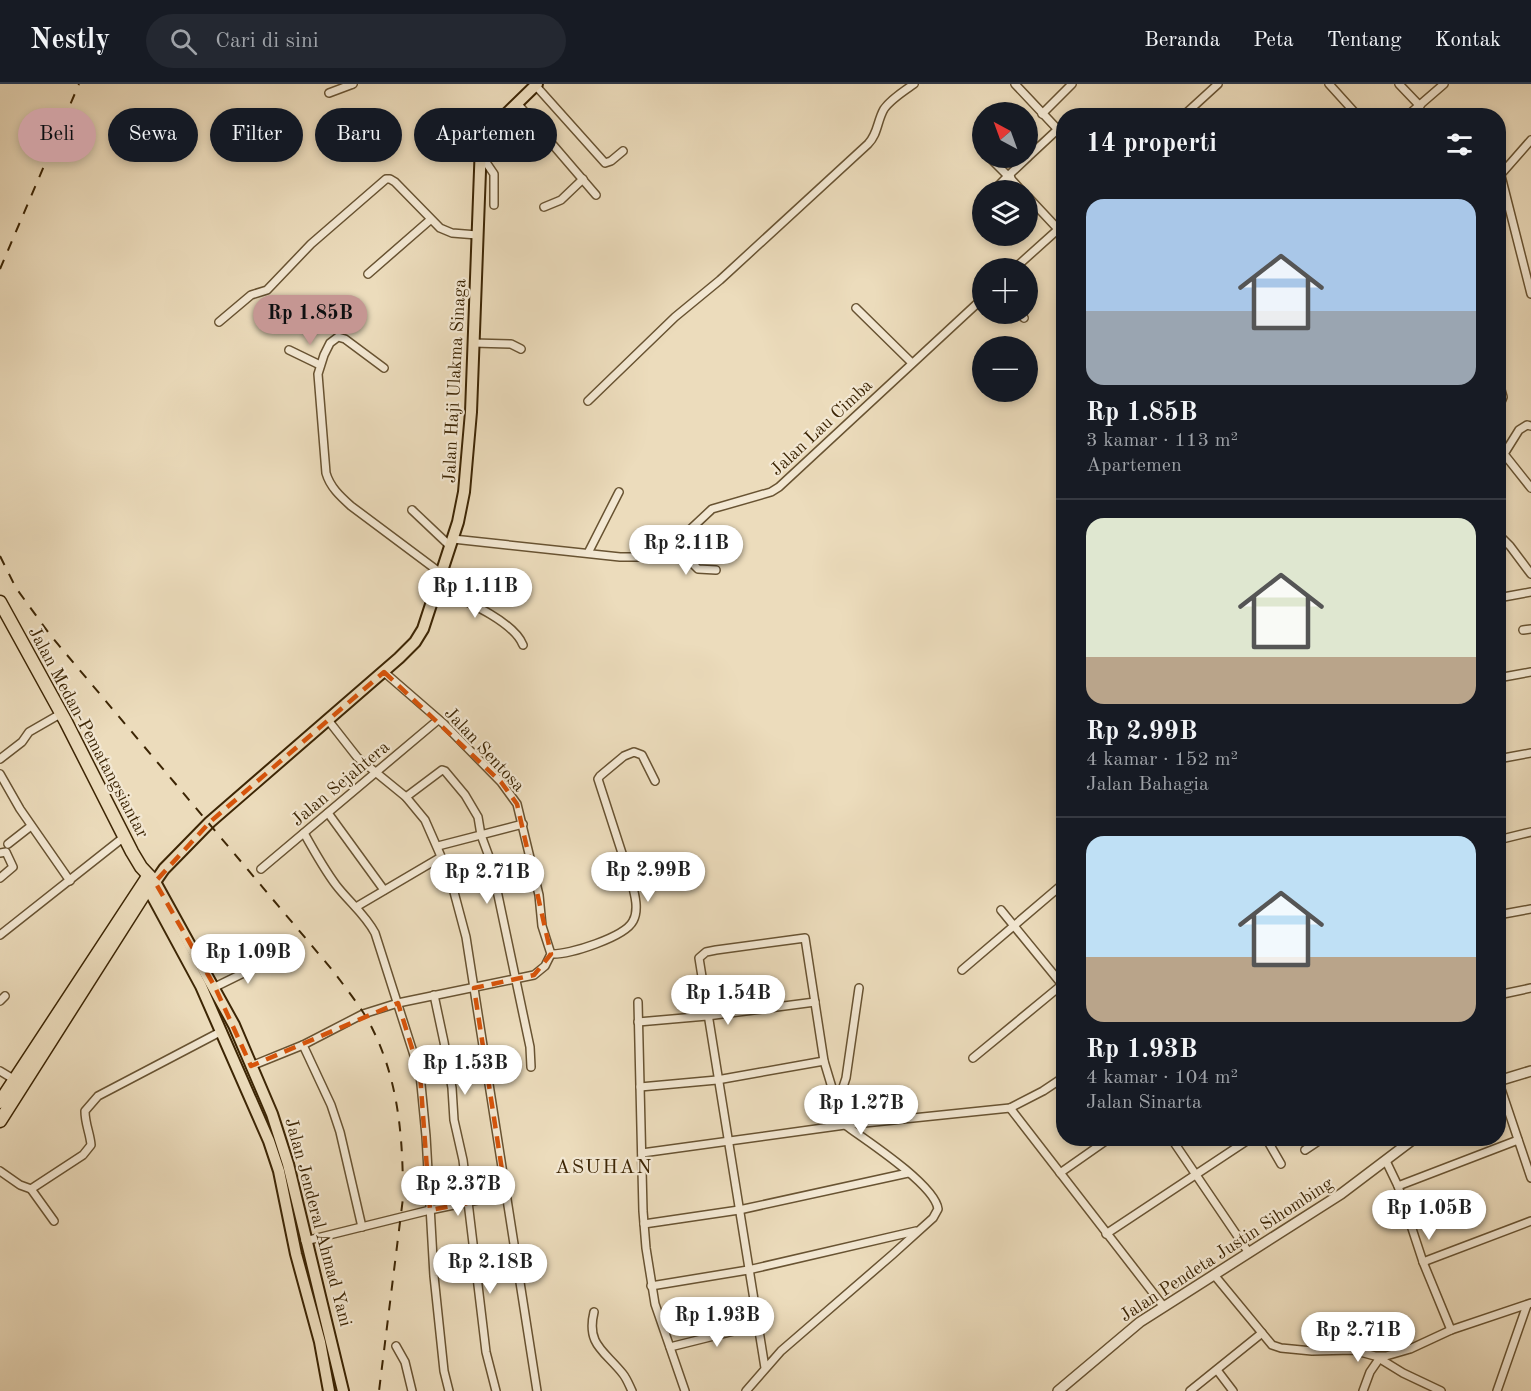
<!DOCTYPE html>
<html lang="id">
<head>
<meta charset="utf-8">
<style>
  :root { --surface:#171b24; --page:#242831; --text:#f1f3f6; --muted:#9ea1a6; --line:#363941; --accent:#c59692 }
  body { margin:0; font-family:"Old Standard TT",serif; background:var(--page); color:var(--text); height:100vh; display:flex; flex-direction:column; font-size:22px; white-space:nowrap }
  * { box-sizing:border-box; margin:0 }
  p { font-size:20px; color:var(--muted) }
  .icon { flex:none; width:33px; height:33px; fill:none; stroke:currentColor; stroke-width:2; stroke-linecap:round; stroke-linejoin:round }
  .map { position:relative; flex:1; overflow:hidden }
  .details { position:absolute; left:1056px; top:24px; width:450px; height:1038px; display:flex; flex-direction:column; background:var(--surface); border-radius:24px; box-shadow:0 3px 9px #0003 }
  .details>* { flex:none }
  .banner { position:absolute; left:18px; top:24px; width:570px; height:54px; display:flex; gap:12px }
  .needle { width:39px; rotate:319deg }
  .fabs { position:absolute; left:972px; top:18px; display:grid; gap:12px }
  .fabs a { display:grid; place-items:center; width:66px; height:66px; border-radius:50%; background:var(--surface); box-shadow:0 3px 9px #0003; font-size:30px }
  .price { position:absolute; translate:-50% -51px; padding:0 14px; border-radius:21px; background:#fff; color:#222; font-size:20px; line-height:39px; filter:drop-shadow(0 2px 3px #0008) }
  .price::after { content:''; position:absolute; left:50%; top:36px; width:18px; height:14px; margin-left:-9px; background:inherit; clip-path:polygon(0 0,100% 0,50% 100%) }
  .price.selected { background:var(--accent); color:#111 }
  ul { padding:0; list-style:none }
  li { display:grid; align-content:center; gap:12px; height:318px; padding:0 30px }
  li+li { border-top:2px solid var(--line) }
  li span { display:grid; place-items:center; height:186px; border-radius:18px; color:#555 }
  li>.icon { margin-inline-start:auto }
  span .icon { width:108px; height:108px; fill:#fffc; stroke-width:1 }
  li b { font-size:26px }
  h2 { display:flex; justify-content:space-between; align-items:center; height:72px; padding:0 30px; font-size:26px }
  .tag { padding:0 21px; border-radius:27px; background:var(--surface); box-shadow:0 3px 9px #0003; font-size:21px; line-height:54px }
  .tag.selected { background:var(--accent); color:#111 }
  header { display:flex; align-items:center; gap:36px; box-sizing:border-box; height:84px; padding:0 30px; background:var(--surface); border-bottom:2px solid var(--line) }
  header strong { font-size:28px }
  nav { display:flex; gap:33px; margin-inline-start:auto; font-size:21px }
  .search { width:420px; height:54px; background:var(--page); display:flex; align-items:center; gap:15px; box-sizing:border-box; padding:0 21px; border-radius:33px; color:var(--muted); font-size:22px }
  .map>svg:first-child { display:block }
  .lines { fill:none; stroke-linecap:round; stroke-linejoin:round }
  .minor-casing { stroke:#685332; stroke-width:10 }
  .tertiary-casing { stroke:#685332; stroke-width:12 }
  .primary-casing { stroke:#3c2504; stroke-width:14 }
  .trunk-casing { stroke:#3c2504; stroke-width:15 }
  .minor { stroke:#f3e8d3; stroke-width:7 }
  .tertiary { stroke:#f3e8d3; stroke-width:9 }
  .primary { stroke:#ecdcbc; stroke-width:10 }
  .trunk { stroke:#ecdcbc; stroke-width:12 }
  .rail { stroke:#3c2504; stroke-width:2; stroke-dasharray:10 10; stroke-linecap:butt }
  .marked { fill:none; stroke:#d7540b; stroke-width:4.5; stroke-dasharray:12 8; stroke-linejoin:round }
  .labels { text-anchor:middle; stroke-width:4.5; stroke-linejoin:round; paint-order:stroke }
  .street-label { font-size:18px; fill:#3c2504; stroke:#f3e8d3 }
  .neighbourhood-label { font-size:20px; letter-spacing:1.5px; fill:#3c2504; stroke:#f3e8d3 }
</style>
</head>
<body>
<header>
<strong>Nestly</strong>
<div class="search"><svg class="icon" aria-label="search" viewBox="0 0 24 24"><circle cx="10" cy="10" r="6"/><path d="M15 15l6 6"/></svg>Cari di sini</div>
<nav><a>Beranda</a><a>Peta</a><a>Tentang</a><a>Kontak</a></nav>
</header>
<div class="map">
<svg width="1531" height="1307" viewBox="0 0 1531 1307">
  <rect width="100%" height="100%" fill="#ecdcbc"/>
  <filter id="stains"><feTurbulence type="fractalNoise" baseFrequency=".00333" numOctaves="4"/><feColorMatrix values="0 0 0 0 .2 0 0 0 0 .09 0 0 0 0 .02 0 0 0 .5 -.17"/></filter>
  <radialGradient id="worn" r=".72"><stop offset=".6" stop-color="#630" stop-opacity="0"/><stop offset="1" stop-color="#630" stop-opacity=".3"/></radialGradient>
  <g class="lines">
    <g class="minor-casing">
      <g id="minor">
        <polyline points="1015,0 1064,52"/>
        <polyline points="1329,0 1358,32"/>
        <polyline points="1399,0 1420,22"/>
        <polyline points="536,2 605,79 611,77 623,67"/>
        <polyline points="329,9 353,0"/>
        <polyline points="517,19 596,111"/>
        <polyline points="1042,30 1072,0"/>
        <polyline points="1183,32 1218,0"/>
        <polyline points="1407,32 1444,0"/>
        <polyline points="481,71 494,90 494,121"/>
        <polyline points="1028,73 1057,46"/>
        <polyline points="990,74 1011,95"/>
        <polyline points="1498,80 1531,210"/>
        <polyline points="1502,89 1531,56"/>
        <polyline points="994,106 1007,93"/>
        <polyline points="1021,106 1011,95 1010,90 1027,74"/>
        <polyline points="1028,113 1058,145"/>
        <polyline points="544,123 561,116 583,95"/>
        <polyline points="978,124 982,119"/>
        <polyline points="1015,184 1064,140"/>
        <polyline points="368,190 430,136"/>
        <polyline points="856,224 912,279"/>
        <polyline points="1020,230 1024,234"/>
        <polyline points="219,238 251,211 267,206 311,160 386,95 390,95 395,98 440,144 452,149 477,151"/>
        <polyline points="473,259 511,260 521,265"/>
        <polyline points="289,266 320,281"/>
        <path d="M384 284 345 255 338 253 330 259 324 271 318 290 326 389C330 403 340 412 351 422L442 490"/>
        <polyline points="1498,295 1503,313 1498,325"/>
        <path d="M588 317 675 233 720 196 868 60C878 50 877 37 884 25 891 15 904 7 914 0"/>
        <polyline points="1531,342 1527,341 1519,346 1504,370 1531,404"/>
        <polyline points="412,426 450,462"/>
        <polyline points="1498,450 1510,462 1531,490"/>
        <polyline points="453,455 620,473 653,473 665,469 712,425 771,408 779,403 982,215"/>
        <polyline points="674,461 698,485 716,486"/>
        <polyline points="588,469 619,408"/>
        <path d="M437 504C461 515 513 536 523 561"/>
        <polyline points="1498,514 1531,508"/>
        <polyline points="1523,546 1531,545"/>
        <polyline points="1498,594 1531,588"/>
        <polyline points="328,636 357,673 406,713 425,736 450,793 466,853 537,1307"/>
        <polyline points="0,675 22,658 29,648 62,629"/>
        <polyline points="1498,675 1531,669"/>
        <polyline points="0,690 20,725 70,797"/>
        <polyline points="406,713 442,686 445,687 465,711 478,733 481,751 491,778 530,963 531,983"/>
        <polyline points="328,729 384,806"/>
        <path d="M304 749C314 767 324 785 336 801 349 818 365 830 375 849L420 990 426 1052 434 1192 444 1287 449 1307"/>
        <polyline points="1498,756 1531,748"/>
        <polyline points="8,760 31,742"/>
        <polyline points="438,762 523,740"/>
        <polyline points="0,769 6,768 13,783 0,794"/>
        <polyline points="261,785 438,636"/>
        <polyline points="356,823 441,773"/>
        <polyline points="1001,826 1064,903"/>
        <polyline points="1498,831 1531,825"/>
        <polyline points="0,851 124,753"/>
        <path d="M551 870C569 871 625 853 633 837 639 826 635 811 632 800L598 695 600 692 624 672 634 668 642 671 655 697"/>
        <polyline points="962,886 1064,799"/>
        <polyline points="215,903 270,876"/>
        <polyline points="434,911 444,958 452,1004 454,1036 463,1076 486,1268 496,1307"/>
        <polyline points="1498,911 1531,904"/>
        <polyline points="0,917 5,912"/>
        <polyline points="638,918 643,1127 646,1164 655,1220 685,1307"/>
        <polyline points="638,938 707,932 815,918"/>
        <polyline points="303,961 331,1021 340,1048 362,1143"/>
        <polyline points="973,974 1064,899"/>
        <polyline points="251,982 303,961 363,930 398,919 534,891 545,882 551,870 542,842 539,811 517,720 501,698 444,640 384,588"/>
        <polyline points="0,987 15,996"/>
        <polyline points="1498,996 1531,1094"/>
        <polyline points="640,1003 717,996 824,977"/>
        <polyline points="837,1021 846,994 859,904"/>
        <polyline points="1010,1024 1164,1223"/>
        <polyline points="1171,1054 1249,1169"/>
        <polyline points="1266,1054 1281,1080"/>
        <polyline points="1305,1066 1323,1054"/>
        <polyline points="642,1069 845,1041 1010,1024 1043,1007 1064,993"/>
        <polyline points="1386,1077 1398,1102 1423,1178 1451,1246"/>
        <path d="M0 1087 20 1101 31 1105 83 1071 91 1061C90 1049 85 1040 85 1027L98 1012 222 947"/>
        <polyline points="1060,1089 1110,1054"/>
        <polyline points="1398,1102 1518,1056"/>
        <polyline points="31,1105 54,1137"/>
        <polyline points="644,1140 739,1126 908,1089"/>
        <polyline points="1106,1150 1251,1054"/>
        <polyline points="305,1157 430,1126 492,1113 506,1112"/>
        <polyline points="1423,1178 1531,1137"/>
        <polyline points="1215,1192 1272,1261 1281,1264 1312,1267 1353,1266 1375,1272 1386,1272 1410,1265 1451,1246 1531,1219"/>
        <polyline points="651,1202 748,1186 916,1147"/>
        <path d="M594 1228C586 1261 605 1267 623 1290 627 1295 629 1301 632 1307"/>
        <polyline points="396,1262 405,1278 412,1307"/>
        <polyline points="670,1263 758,1241"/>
        <polyline points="1377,1273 1403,1289 1441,1307"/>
        <polyline points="1217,1286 1233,1307"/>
        <path d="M746 1307 781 1267 892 1171 933 1134 938 1125C935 1101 866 1056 845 1041L842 1037 824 977 805 854 716 866 706 868 699 874 765 1284"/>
        <polyline points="1190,1307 1262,1249"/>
        <polyline points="1363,1307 1370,1288 1379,1275"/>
        <polyline points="1497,1307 1527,1221"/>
      </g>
    </g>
    <g class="tertiary-casing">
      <g id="tertiary">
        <polyline points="1498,997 1531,987"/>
        <polyline points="1058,1307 1140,1238 1341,1110 1415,1054"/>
      </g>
    </g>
    <g class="primary-casing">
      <g id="primary">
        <polyline points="148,804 201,902 269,1057 279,1087 296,1170 320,1258 329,1307"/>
        <polyline points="343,1307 288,1080 272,1030 234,941 155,798 164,785 210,738 399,574 415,558 423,545 458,438 464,408 471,328 481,60 497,39 537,0"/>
      </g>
    </g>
    <g class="trunk-casing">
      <g id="trunk">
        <polyline points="0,518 66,638 132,768 141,783 155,798 148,804 0,1037"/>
        <polyline points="0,1018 147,794"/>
      </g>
    </g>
    <use href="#minor" class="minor"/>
    <use href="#tertiary" class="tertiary"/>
    <use href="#primary" class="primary"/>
    <use href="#trunk" class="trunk"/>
    <g class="rail">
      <polyline points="0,185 79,0"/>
      <path d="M0 472 16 504 51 552 334 888C347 906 363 925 373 946 399 999 403 1055 403 1114L379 1307"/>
    </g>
  </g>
  <path class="marked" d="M384 588 501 698 517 720 551 870 534 891 474 904 506 1112 430 1126 420 990 398 919 251 982 215 903 155 798 210 738Z"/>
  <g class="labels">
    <g class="street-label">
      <text transform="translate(454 297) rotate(-87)" y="6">Jalan Haji Ulakma Sinaga</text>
      <text transform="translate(821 343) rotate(-43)" y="6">Jalan Lau Cimba</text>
      <text transform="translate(89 648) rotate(62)" y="6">Jalan Medan-Pematangsiantar</text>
      <text transform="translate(485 665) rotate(47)" y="6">Jalan Sentosa</text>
      <text transform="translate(340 699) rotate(-40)" y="6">Jalan Sejahtera</text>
      <text transform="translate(319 1138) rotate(75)" y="6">Jalan Jenderal Ahmad Yani</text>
      <text transform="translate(1226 1165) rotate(-33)" y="6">Jalan Pendeta Justin Sihombing</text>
    </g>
    <g class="neighbourhood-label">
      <text x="604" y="1089">ASUHAN</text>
    </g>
  </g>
  <rect width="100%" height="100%" filter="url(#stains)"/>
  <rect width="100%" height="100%" fill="url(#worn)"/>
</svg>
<div class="fabs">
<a><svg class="needle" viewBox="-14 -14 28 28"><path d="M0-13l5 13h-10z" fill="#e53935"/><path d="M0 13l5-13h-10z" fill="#9ea1a6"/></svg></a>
<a><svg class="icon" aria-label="layers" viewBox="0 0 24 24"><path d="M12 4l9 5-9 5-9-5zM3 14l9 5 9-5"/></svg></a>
<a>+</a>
<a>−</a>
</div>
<b class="price selected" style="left:310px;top:262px">Rp 1.85B</b>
<b class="price" style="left:686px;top:492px">Rp 2.11B</b>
<b class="price" style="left:475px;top:535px">Rp 1.11B</b>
<b class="price" style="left:648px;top:819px">Rp 2.99B</b>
<b class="price" style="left:487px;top:821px">Rp 2.71B</b>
<b class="price" style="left:248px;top:901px">Rp 1.09B</b>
<b class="price" style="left:728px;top:942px">Rp 1.54B</b>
<b class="price" style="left:465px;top:1012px">Rp 1.53B</b>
<b class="price" style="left:861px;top:1052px">Rp 1.27B</b>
<b class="price" style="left:458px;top:1133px">Rp 2.37B</b>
<b class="price" style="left:1429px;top:1157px">Rp 1.05B</b>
<b class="price" style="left:490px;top:1211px">Rp 2.18B</b>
<b class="price" style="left:717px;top:1264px">Rp 1.93B</b>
<b class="price" style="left:1358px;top:1279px">Rp 2.71B</b>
<div class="banner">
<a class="tag selected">Beli</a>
<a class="tag">Sewa</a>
<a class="tag">Filter</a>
<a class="tag">Baru</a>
<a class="tag">Apartemen</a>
</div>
<section class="details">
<h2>14 properti<svg class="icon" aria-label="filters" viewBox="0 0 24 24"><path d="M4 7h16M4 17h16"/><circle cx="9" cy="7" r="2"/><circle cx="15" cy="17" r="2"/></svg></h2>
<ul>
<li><span style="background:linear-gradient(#a9c7e8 60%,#9aa5b1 0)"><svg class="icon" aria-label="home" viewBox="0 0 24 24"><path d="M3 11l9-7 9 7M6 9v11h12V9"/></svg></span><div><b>Rp 1.85B</b><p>3 kamar · 113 m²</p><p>Apartemen</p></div></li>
<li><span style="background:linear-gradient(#dfe7d0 75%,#b9a48a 0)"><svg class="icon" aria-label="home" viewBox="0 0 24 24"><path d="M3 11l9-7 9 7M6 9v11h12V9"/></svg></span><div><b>Rp 2.99B</b><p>4 kamar · 152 m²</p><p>Jalan Bahagia</p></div></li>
<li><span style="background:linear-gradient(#bfe0f5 65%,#b9a48a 0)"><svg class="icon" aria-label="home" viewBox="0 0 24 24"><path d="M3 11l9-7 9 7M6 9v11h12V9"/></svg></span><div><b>Rp 1.93B</b><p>4 kamar · 104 m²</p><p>Jalan Sinarta</p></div></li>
</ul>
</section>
</div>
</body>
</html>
